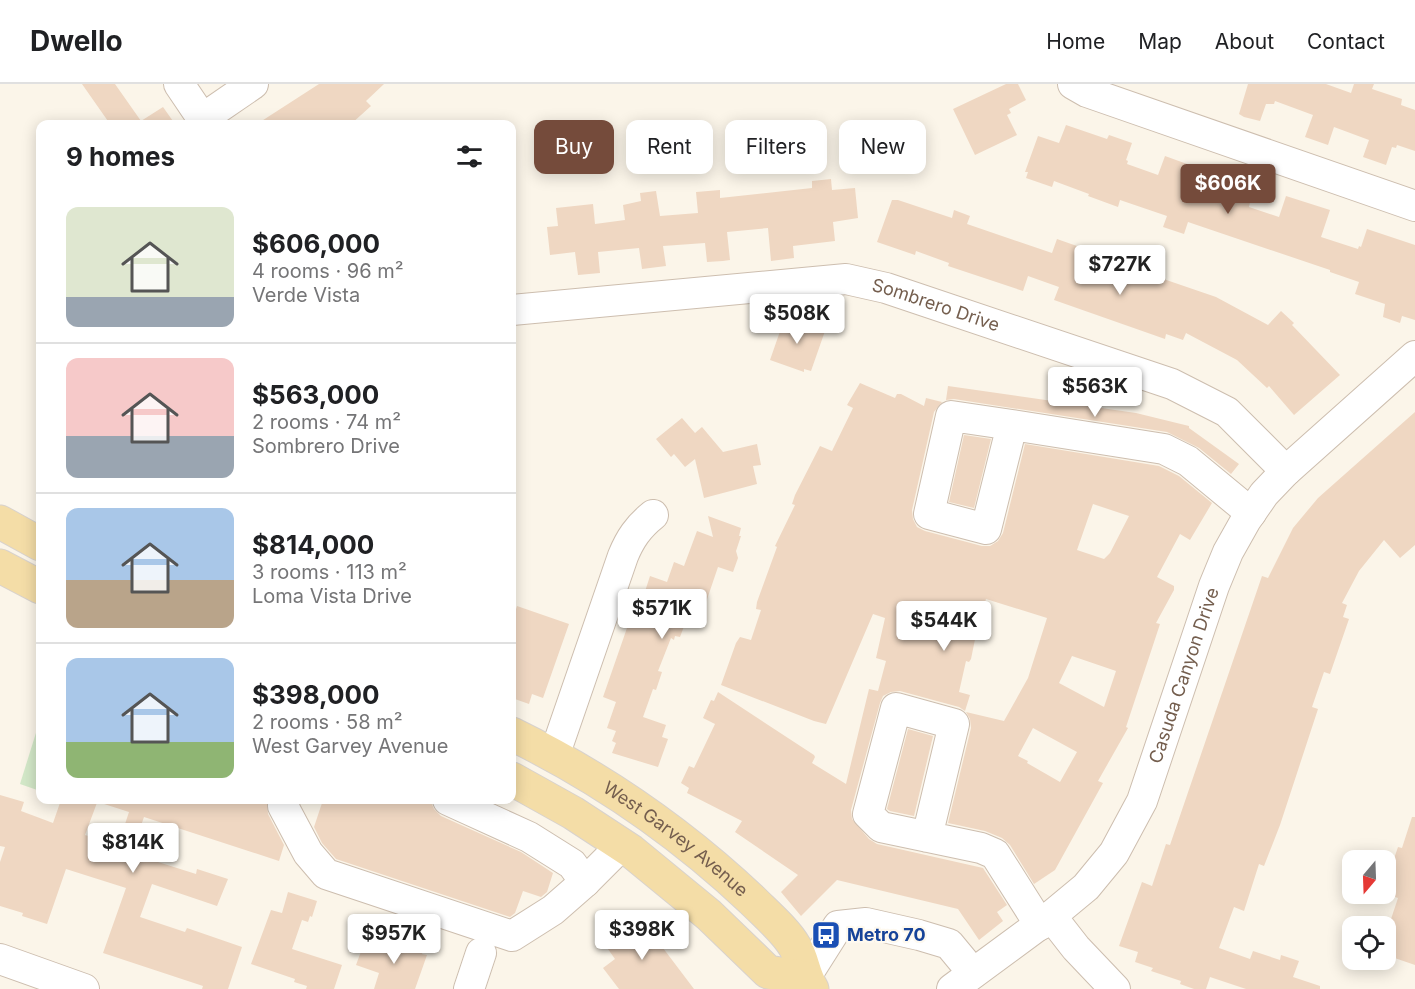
<!DOCTYPE html>
<html lang="en">
<head>
<meta charset="utf-8">
<style>
  :root { --surface:#fff; --page:#f6f6f6; --text:#202124; --muted:#757577; --line:#e0e0e0; --accent:#754b3b }
  body { margin:0; font-family:Inter,sans-serif; background:var(--page); color:var(--text); height:100vh; display:flex; flex-direction:column; font-size:22px; white-space:nowrap }
  * { box-sizing:border-box; margin:0 }
  p { font-size:20px; color:var(--muted) }
  .icon { flex:none; width:33px; height:33px; fill:none; stroke:currentColor; stroke-width:2; stroke-linecap:round; stroke-linejoin:round }
  .map { position:relative; flex:1; overflow:hidden }
  .drawer { position:absolute; left:36px; top:36px; width:480px; height:684px; display:flex; flex-direction:column; background:var(--surface); border-radius:12px; box-shadow:0 3px 15px #0003 }
  .drawer>* { flex:none }
  .hud { position:absolute; left:534px; top:36px; width:570px; height:54px; display:flex; gap:12px }
  .needle { width:39px; rotate:199deg }
  .tools { position:absolute; left:1342px; top:766px; display:grid; gap:12px }
  .tools a { display:grid; place-items:center; width:54px; height:54px; border-radius:12px; background:var(--surface); box-shadow:0 3px 15px #0003; font-size:30px }
  .price { position:absolute; translate:-50% -51px; padding:0 14px; border-radius:6px; background:#fff; color:#222; font-size:20px; line-height:39px; filter:drop-shadow(0 2px 3px #0008) }
  .price::after { content:''; position:absolute; left:50%; top:36px; width:18px; height:14px; margin-left:-9px; background:inherit; clip-path:polygon(0 0,100% 0,50% 100%) }
  .price.selected { background:var(--accent); color:#fff }
  ul { padding:0; list-style:none }
  li { display:flex; align-items:center; gap:18px; height:150px; padding:0 30px }
  li+li { border-top:2px solid var(--line) }
  li span { display:grid; place-items:center; flex:none; width:168px; height:120px; border-radius:12px; color:#555 }
  li>.icon { margin-inline-start:auto }
  span .icon { width:72px; height:72px; fill:#fffc; stroke-width:1 }
  li b { font-size:26px }
  h2 { display:flex; justify-content:space-between; align-items:center; height:72px; padding:0 30px; font-size:26px }
  .pill { padding:0 21px; border-radius:12px; background:var(--surface); box-shadow:0 3px 15px #0003; font-size:21px; line-height:54px }
  .pill.selected { background:var(--accent); color:#fff }
  header { display:flex; align-items:center; gap:36px; box-sizing:border-box; height:84px; padding:0 30px; background:var(--surface); border-bottom:2px solid var(--line) }
  header strong { font-size:28px }
  nav { display:flex; gap:33px; margin-inline-start:auto; font-size:21px }
  .map>svg:first-child { display:block }
  .green { fill:#d3e8c8 }
  .building { fill:#efd7c2; fill-rule:evenodd }
  .lines { fill:none; stroke-linecap:round; stroke-linejoin:round }
  .minor-casing { stroke:#cdbeaf; stroke-width:32 }
  .major-casing { stroke:#d8d2cd; stroke-width:35 }
  .minor { stroke:#fff; stroke-width:30 }
  .major { stroke:#f4dda7; stroke-width:33 }
  .labels { text-anchor:middle; stroke-width:4.5; stroke-linejoin:round; paint-order:stroke }
  .street-label { font-size:18px; fill:#745e4e; stroke:#fef9ef }
  .transit-label { font-size:18px; font-weight:bold; fill:#164399; stroke:#fef9ef; text-anchor:start }
</style>
</head>
<body>
<header>
<strong>Dwello</strong>
<nav><a>Home</a><a>Map</a><a>About</a><a>Contact</a></nav>
</header>
<div class="map">
<svg width="1415" height="905" viewBox="0 0 1415 905">
  <rect width="100%" height="100%" fill="#fbf5e9"/>
  <polygon class="green" points="40,636 40,707 20,700"/>
  <g class="building">
    <polygon points="82,0 115,0 141,37 163,23 175,40 110,40"/>
    <polygon points="319,0 384,0 366,17 371,22 351,40 257,40"/>
    <polygon points="1006,0 1018,0 1026,16 1009,25 1011,29 1007,31 1017,51 975,71 953,25"/>
    <polygon points="1248,0 1326,0 1351,9 1354,0 1374,0 1372,5 1402,15 1401,21 1415,26 1415,67 1397,61 1396,64 1392,63 1386,81 1363,73 1369,56 1334,43 1328,61 1305,53 1313,31 1275,17 1274,20 1266,20 1260,37 1244,33 1239,30"/>
    <polygon points="1066,41 1107,55 1109,51 1132,59 1126,76 1128,77 1127,80 1158,91 1165,72 1187,80 1182,95 1187,96 1185,101 1216,112 1223,90 1246,98 1240,115 1250,118 1249,123 1279,133 1286,112 1330,126 1321,153 1358,165 1359,162 1361,163 1367,145 1415,161 1415,236 1402,232 1400,239 1383,233 1385,220 1355,210 1359,198 1330,188 1330,186 1188,138 1184,150 1163,143 1167,132 1120,116 1118,123 1088,112 1089,110 1054,97 1052,103 1026,94 1028,88 1025,88 1038,52 1059,59"/>
    <polygon points="831,95 832,106 855,104 858,134 833,138 835,157 793,162 794,174 771,177 768,144 727,148 730,176 723,177 707,178 705,159 663,162 666,182 642,185 639,164 598,168 600,189 578,191 575,168 550,171 547,143 558,142 556,124 593,120 595,140 625,136 623,121 641,117 640,109 656,107 660,132 698,129 696,108 720,106 720,114 812,104 812,97"/>
    <polygon points="892,116 898,116 952,134 954,126 970,132 967,140 1052,169 1057,155 1108,173 1111,163 1147,175 1143,188 1216,213 1268,241 1281,227 1294,239 1292,241 1340,291 1294,331 1269,302 1267,304 1237,276 1186,249 1183,256 1166,250 1165,255 1054,216 1059,203 1028,192 1023,207 948,182 949,179 916,167 915,171 877,158"/>
    <polygon points="785,233 825,247 811,287 804,285 804,288 770,276"/>
    <path d="M860 299 895 314 897 310H901L924 322 926 314 942 318 934 328 912 426 913 435 917 443 925 447 982 462H990L998 457 1003 449 1025 360 1159 382 1179 392 1212 419 1190 456 1180 450 1157 493 1174 502V506L1156 539 1160 540 1126 643 1128 644 1098 697 1103 699 1055 786 1034 800 1010 761 1002 754 985 747 948 739 971 644 970 635 966 628 1004 637 1028 594 1047 534 986 515 983 527 981 526 971 575 969 578 966 577 959 608 970 611 965 627 959 623 900 607 891 608 883 612 880 619 851 726 852 735 869 755 877 760 983 784 1007 821 997 828 1003 837 979 856 958 825 837 796 801 832 781 808 798 791 735 748 742 737 687 709 689 704 681 699 689 682 694 684 715 640 703 634 711 616 714 617 718 608 814 671 815 673 812 679 846 700 869 605 878 607 886 577 876 574 885 534 873 530 826 640 814 637 721 601 736 559 740 553 751 556 761 526 756 525 757 518 777 463 775 462 795 421 792 420 795 411 820 362 832 367 853 324 847 321ZM1093 420 1129 432 1110 469 1104 475 1077 466ZM1072 572 1116 587 1104 623 1059 599ZM1033 644 1077 668 1060 698 1027 679 1028 677 1018 672Z"/>
    <polygon points="948,302 1136,329 1189,342 1189,344 1239,380 1231,390 1199,364 1167,348 954,315 946,316"/>
    <polygon points="1415,328 1415,461 1400,474 1384,456 1359,487 1342,519 1347,521 1343,533 1349,535 1330,590 1324,588 1312,623 1318,625 1280,741 1264,782 1259,780 1244,827 1234,823 1219,864 1250,875 1253,867 1280,876 1281,871 1299,877 1293,893 1320,902 1320,905 1246,905 1210,893 1206,905 1194,905 1180,900 1181,897 1151,887 1153,884 1135,878 1138,868 1119,862 1142,798 1152,802 1166,760 1170,761 1262,492 1268,494 1293,444 1318,414"/>
    <polygon points="682,334 695,349 702,343 723,368 757,360 761,381 753,382 757,400 704,414 695,375 685,383 674,370 671,373 656,355"/>
    <polygon points="964,351 991,355 974,424 949,418"/>
    <polygon points="708,432 741,444 739,452 741,452 736,467 738,474 733,488 718,483 701,533 689,529 680,553 675,552 674,556 671,554 658,587 662,588 656,606 653,605 643,633 666,641 662,653 668,655 658,683 612,669 616,659 612,657 616,647 607,644 616,618 603,613 635,521 640,523 650,492 667,498 674,478 684,482 697,447 713,453"/>
    <polygon points="517,522 569,540 543,614 532,610 529,620 512,614 512,538"/>
    <polygon points="908,645 933,652 914,732 890,727 887,725"/>
    <polygon points="0,711 24,718 21,727 53,739 61,716 98,716 85,751 118,761 129,728 101,719 101,716 267,716 268,730 284,761 279,777 144,733 134,762 161,770 158,778 196,790 197,785 228,795 217,822 152,800 140,833 185,848 187,844 242,863 228,905 202,905 203,902 103,869 126,804 66,785 47,840 22,832 23,829 0,822 0,778 5,763 0,762"/>
    <polygon points="323,716 423,716 431,718 434,725 441,732 521,768 553,789 547,808 541,813 523,807 515,829 510,833 336,775 322,759 314,743"/>
    <polygon points="1412,733 1415,733 1415,881 1386,871 1386,850 1398,814 1386,810 1386,798 1398,763 1402,764"/>
    <polygon points="288,808 317,817 312,833 310,832 308,838 302,836 292,865 342,881 334,905 306,905 307,902 294,898 295,895 251,880 271,826 282,829"/>
    <polygon points="639,831 663,864 694,905 619,905 603,884 615,875 603,858"/>
    <polygon points="389,855 423,867 422,870 427,871 415,905 374,905 379,889 356,881 363,862 384,869"/>
  </g>
  <g class="lines">
    <g class="minor-casing">
      <g id="minor">
        <polyline points="179,0 206,40"/>
        <polyline points="1073,0 1087,8 1415,122"/>
        <polyline points="202,35 253,0"/>
        <path id="s1" d="M512 226 846 195 886 204 1172 300 1227 328 1286 387"/>
        <polyline points="1012,341 951,332 929,430 986,445 1012,341 1164,365 1188,377 1251,429"/>
        <path d="M554 672 623 472C630 455 638 443 653 431"/>
        <polyline points="285,716 283,722 308,769 326,790 512,852 553,826 585,798"/>
        <polyline points="448,716 529,753 572,780 585,798 622,761"/>
        <polyline points="927,753 954,640 896,624 868,730 881,743 981,764 995,770 1040,841"/>
        <polyline points="1051,832 1076,864 1115,905"/>
        <polyline points="0,875 84,905"/>
        <polyline points="805,894 838,842 866,839 919,851 949,860 973,889"/>
        <polyline points="469,905 481,869"/>
        <path id="s2" d="M952 905 1051 832 1086 803 1114 769 1142 717 1214 502 1228 468 1246 436 1264 410 1286 387 1415 272"/>
      </g>
    </g>
    <g class="major-casing">
      <g id="major">
        <polyline points="0,438 40,460"/>
        <polyline points="0,482 40,503"/>
        <path id="s3" d="M512 650C600 693 681 749 752 816 765 829 786 847 795 863 803 876 803 890 812 905"/>
        <polyline points="512,695 573,729 631,767 709,831 768,888 805,894"/>
      </g>
    </g>
    <use href="#minor" class="minor"/>
    <use href="#major" class="major"/>
  </g>
  <defs>
    <g id="bus-square" transform="scale(1.5)"><rect x="-9" y="-9" width="18" height="18" rx="4" fill="#1a4fb4" stroke="#fef9ef"/><path d="M-5-6H5V4H4V6H2V4H-2V6H-4V4H-5ZM-3.5-4V0h7V-4ZM-3.5 1.2v1.5H-2V1.2ZM2 1.2v1.5H3.5V1.2Z" fill="#fff"/></g>
  </defs>
  <g fill-rule="evenodd">
    <use href="#bus-square" x="826" y="851"/>
  </g>
  <g class="labels">
    <g class="street-label">
      <text dy="6" stroke="none"><textPath href="#s1" startOffset="429">Sombrero Drive</textPath></text>
      <text dy="6" stroke="none"><textPath href="#s2" startOffset="404">Casuda Canyon Drive</textPath></text>
      <text dy="6" stroke="none"><textPath href="#s3" startOffset="195">West Garvey Avenue</textPath></text>
    </g>
    <g class="transit-label">
      <text x="847" y="857">Metro 70</text>
    </g>
  </g>
</svg>
<div class="tools">
<a><svg class="needle" viewBox="-14 -14 28 28"><path d="M0-13l5 13h-10z" fill="#e53935"/><path d="M0 13l5-13h-10z" fill="#757577"/></svg></a>
<a><svg class="icon" aria-label="locate" viewBox="0 0 24 24"><circle cx="12" cy="12" r="6"/><path d="M12 2v4M12 18v4M2 12h4M18 12h4"/></svg></a>
</div>
<b class="price selected" style="left:1228px;top:131px">$606K</b>
<b class="price" style="left:1120px;top:212px">$727K</b>
<b class="price" style="left:797px;top:261px">$508K</b>
<b class="price" style="left:1095px;top:334px">$563K</b>
<b class="price" style="left:662px;top:556px">$571K</b>
<b class="price" style="left:944px;top:568px">$544K</b>
<b class="price" style="left:133px;top:790px">$814K</b>
<b class="price" style="left:642px;top:877px">$398K</b>
<b class="price" style="left:394px;top:881px">$957K</b>
<div class="hud">
<a class="pill selected">Buy</a>
<a class="pill">Rent</a>
<a class="pill">Filters</a>
<a class="pill">New</a>
</div>
<section class="drawer">
<h2>9 homes<svg class="icon" aria-label="filters" viewBox="0 0 24 24"><path d="M4 7h16M4 17h16"/><circle cx="9" cy="7" r="2"/><circle cx="15" cy="17" r="2"/></svg></h2>
<ul>
<li><span style="background:linear-gradient(#dfe7d0 75%,#9aa5b1 0)"><svg class="icon" aria-label="home" viewBox="0 0 24 24"><path d="M3 11l9-7 9 7M6 9v11h12V9"/></svg></span><div><b>$606,000</b><p>4 rooms · 96 m²</p><p>Verde Vista</p></div></li>
<li><span style="background:linear-gradient(#f6c9c9 65%,#9aa5b1 0)"><svg class="icon" aria-label="home" viewBox="0 0 24 24"><path d="M3 11l9-7 9 7M6 9v11h12V9"/></svg></span><div><b>$563,000</b><p>2 rooms · 74 m²</p><p>Sombrero Drive</p></div></li>
<li><span style="background:linear-gradient(#a9c7e8 60%,#b9a48a 0)"><svg class="icon" aria-label="home" viewBox="0 0 24 24"><path d="M3 11l9-7 9 7M6 9v11h12V9"/></svg></span><div><b>$814,000</b><p>3 rooms · 113 m²</p><p>Loma Vista Drive</p></div></li>
<li><span style="background:linear-gradient(#a9c7e8 70%,#8fb573 0)"><svg class="icon" aria-label="home" viewBox="0 0 24 24"><path d="M3 11l9-7 9 7M6 9v11h12V9"/></svg></span><div><b>$398,000</b><p>2 rooms · 58 m²</p><p>West Garvey Avenue</p></div></li>
</ul>
</section>
</div>
</body>
</html>
